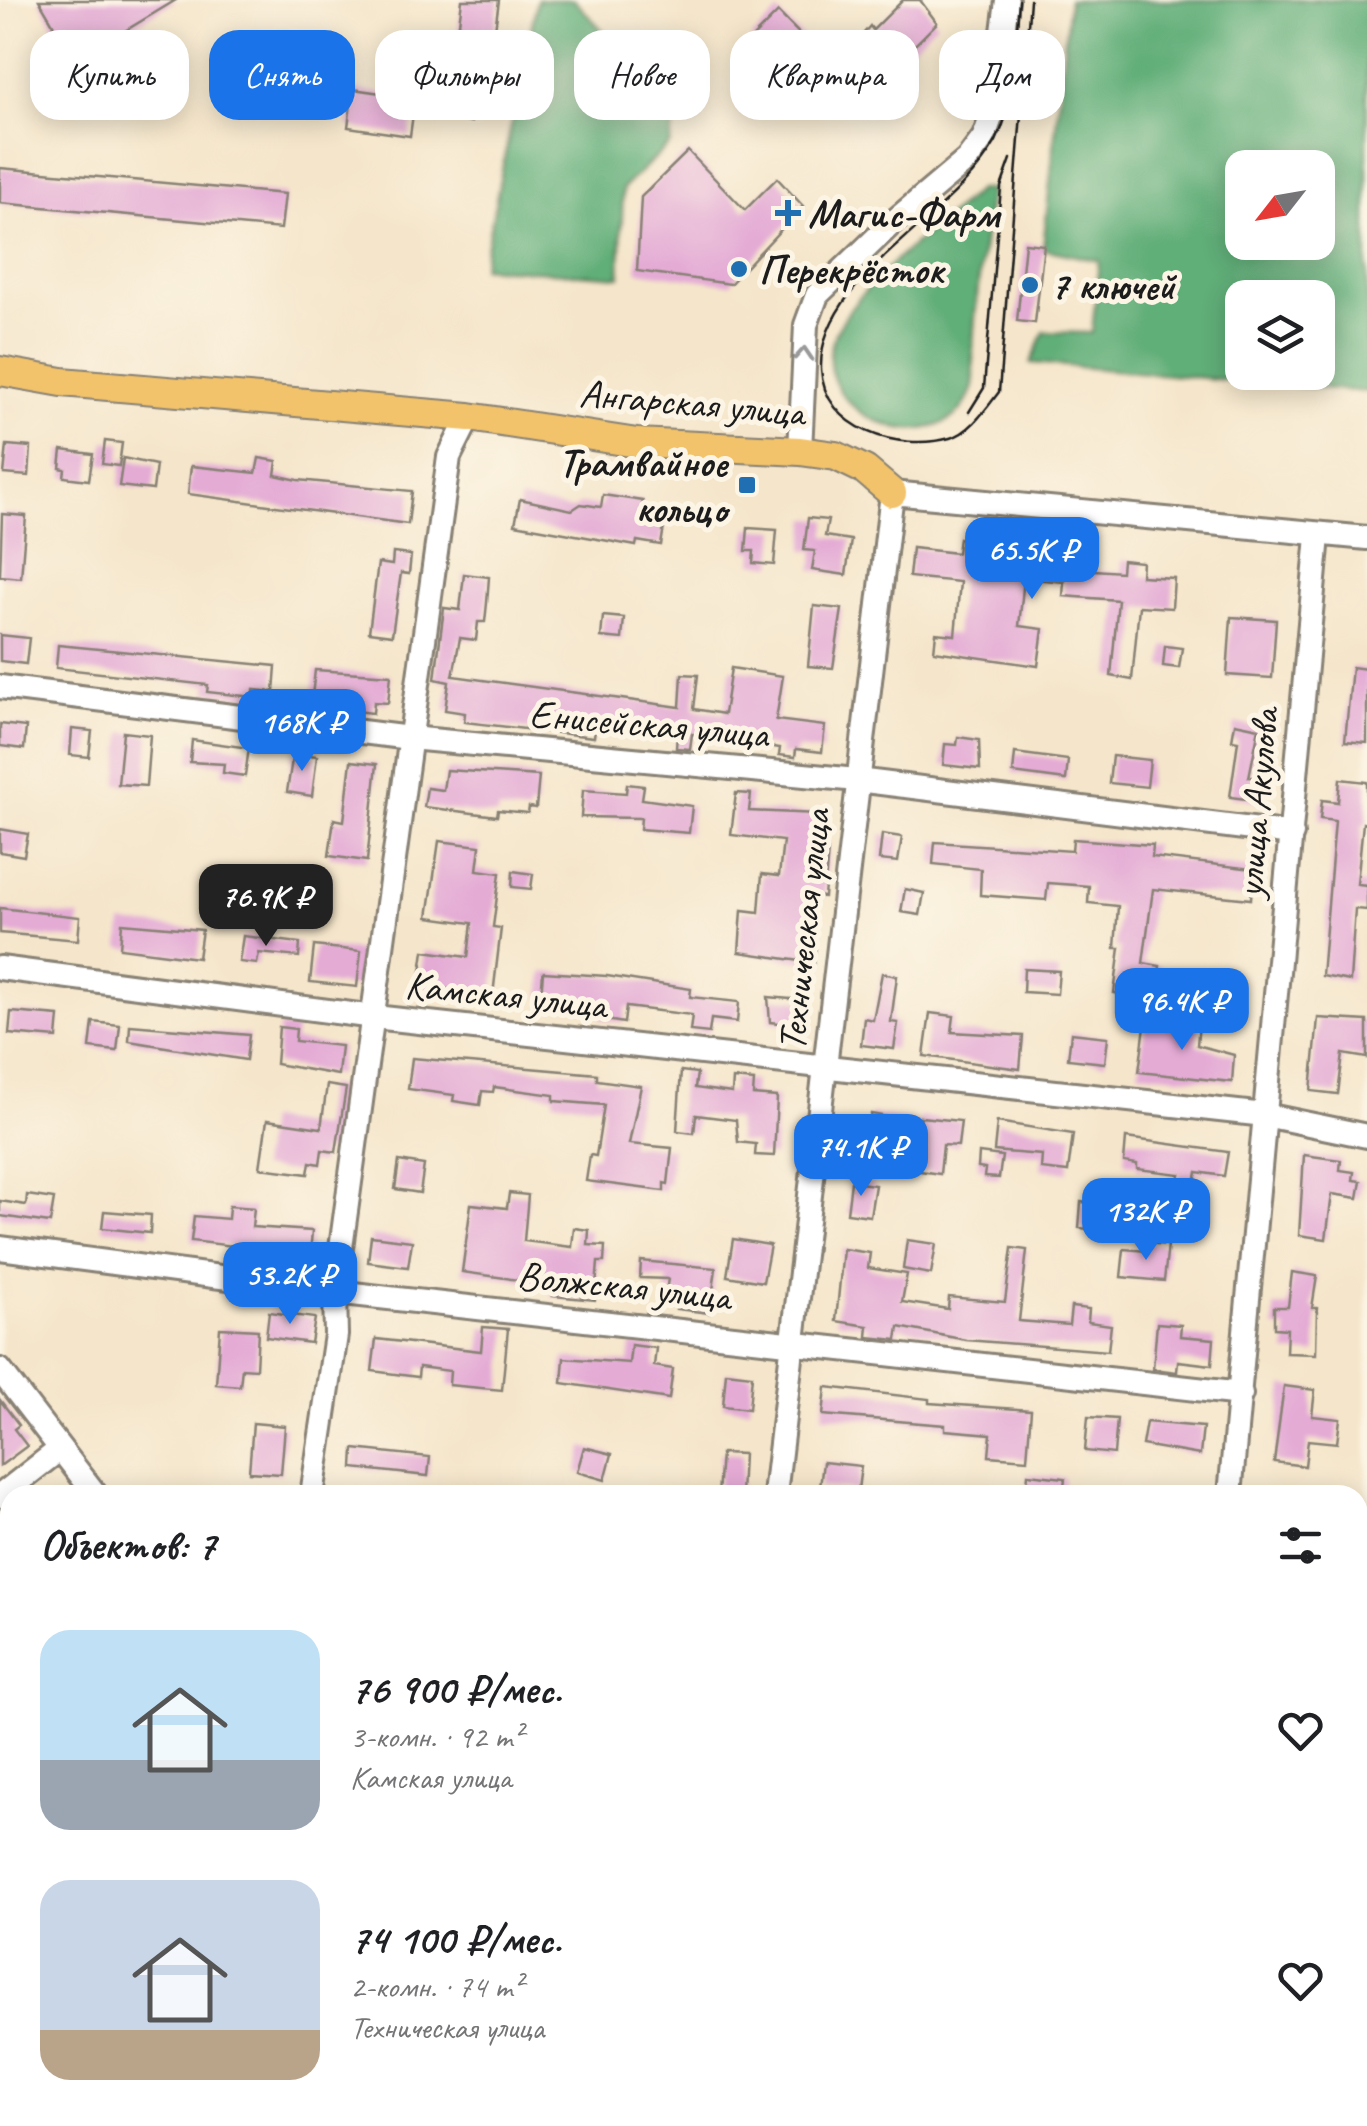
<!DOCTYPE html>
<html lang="ru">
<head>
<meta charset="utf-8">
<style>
  :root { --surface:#fff; --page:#f6f6f6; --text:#202124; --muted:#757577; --accent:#1a73e8 }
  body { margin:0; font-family:Caveat,sans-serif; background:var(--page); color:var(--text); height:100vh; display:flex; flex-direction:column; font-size:38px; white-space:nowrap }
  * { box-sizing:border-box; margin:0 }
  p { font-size:32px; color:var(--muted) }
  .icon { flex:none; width:55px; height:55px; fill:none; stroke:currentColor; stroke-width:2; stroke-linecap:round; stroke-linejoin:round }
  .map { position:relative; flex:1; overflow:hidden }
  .drawer { position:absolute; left:0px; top:1485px; width:1368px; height:642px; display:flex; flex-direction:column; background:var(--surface); border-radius:30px 30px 0 0; box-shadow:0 5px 25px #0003 }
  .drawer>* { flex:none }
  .banner { position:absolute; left:30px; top:30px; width:1308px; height:90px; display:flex; gap:20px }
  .needle { width:65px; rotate:239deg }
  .buttons { position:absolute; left:1225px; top:150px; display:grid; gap:20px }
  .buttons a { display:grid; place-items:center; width:110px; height:110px; border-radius:20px; background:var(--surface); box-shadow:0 5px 25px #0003; font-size:50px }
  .price { position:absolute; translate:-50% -85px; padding:0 22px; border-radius:20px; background:var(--accent); color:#fff; font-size:32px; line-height:65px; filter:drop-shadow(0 2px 5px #0008) }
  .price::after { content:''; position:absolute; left:50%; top:60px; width:30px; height:22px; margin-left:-15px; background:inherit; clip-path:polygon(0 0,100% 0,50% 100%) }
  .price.on { background:#222; color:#fff }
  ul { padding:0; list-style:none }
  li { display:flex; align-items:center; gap:30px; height:250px; padding:0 40px }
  li span { display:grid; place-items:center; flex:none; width:280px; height:200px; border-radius:30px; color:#555 }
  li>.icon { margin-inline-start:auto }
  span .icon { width:120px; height:120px; fill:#fffc; stroke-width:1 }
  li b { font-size:42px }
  h2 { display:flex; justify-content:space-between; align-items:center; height:120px; padding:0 40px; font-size:42px }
  .tag { padding:0 35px; border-radius:30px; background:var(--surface); box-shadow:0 5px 25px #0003; font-size:35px; line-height:90px }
  .tag.on { background:var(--accent); color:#fff }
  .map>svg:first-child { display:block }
  .forest { fill:#61ae78; stroke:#3e654a; stroke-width:2.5; fill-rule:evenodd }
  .building { fill:#e4abd5 }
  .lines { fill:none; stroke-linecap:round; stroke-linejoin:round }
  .minor-casing { stroke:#888174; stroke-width:28 }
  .major-casing { stroke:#888174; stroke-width:32 }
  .minor { stroke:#fff; stroke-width:22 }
  .major { stroke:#f2c36a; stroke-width:28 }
  .tram { stroke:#1c1c1c; stroke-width:2.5 }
  .oneway { stroke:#999 }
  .poi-dot { fill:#1f6fb2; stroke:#fcf5e5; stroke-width:4 }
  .labels { text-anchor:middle; stroke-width:10; stroke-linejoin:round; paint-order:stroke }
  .poi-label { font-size:40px; font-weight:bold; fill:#1c1c1c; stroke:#fcf5e5; text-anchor:start }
  .street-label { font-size:40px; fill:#1c1c1c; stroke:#fcf5e5 }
</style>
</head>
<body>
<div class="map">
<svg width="1367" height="2126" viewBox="0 0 1367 2126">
  <rect width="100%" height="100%" fill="#fcf5e5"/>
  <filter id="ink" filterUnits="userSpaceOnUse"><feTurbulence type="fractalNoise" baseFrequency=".01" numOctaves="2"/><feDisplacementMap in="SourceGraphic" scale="20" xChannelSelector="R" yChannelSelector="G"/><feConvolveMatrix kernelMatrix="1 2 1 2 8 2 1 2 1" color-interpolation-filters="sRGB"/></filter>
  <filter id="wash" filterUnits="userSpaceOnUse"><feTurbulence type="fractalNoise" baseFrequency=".0048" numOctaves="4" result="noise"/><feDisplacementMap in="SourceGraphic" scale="40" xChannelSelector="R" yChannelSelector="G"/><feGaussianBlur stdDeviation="2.25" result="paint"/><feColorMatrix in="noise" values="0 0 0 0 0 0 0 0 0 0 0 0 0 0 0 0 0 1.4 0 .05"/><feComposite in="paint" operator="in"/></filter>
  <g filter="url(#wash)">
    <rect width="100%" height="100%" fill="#f5e6cb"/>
    <g class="forest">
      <polygon points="537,0 574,0 677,109 670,144 623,188 620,277 482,267"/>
      <path d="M1069 0H1367V392L1031 363 1044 332 1092 333 1099 261 1043 249ZM1242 168H1318V242H1242ZM1242 298H1318V372H1242Z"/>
      <path d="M990 189C984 242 975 296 973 349 972 360 976 376 973 387 946 476 787 410 841 323 873 271 933 231 978 190Z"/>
    </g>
    <g id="blocks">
      <g class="building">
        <polygon points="39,0 176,0 75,61"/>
        <polygon points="462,0 499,0 489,74 478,72 471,122 413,114 410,136 348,127 353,89 415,98 417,80 438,83 441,62 454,63"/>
        <polygon points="903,0 920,0 937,23 858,102 849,93 845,97 826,77 870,26 873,30"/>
        <polygon points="778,12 833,68 807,94 801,88 794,94 782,82 779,84 752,52 759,45 752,38"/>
        <polygon points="688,151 745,210 777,178 803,206 730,284 637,271 641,197"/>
        <polygon points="0,168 285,194 281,229 0,203"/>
        <polygon points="1025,243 1044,245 1035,323 1017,321"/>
        <polygon points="105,441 122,443 119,466 102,464"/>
        <polygon points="7,445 31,447 29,476 4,474"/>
        <polygon points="62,450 93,454 89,480 64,477 65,469 60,468"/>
        <polygon points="123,458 156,465 153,490 119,486"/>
        <polygon points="259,458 277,461 275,475 298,480 412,491 408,524 188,494 191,466 256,473"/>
        <polygon points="603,495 643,501 641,512 666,515 661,545 637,541 636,546 515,524 520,499 572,510 581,504 601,507"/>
        <polygon points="2,514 26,516 21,578 0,576"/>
        <polygon points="808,518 828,520 825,536 851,540 846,575 812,570 815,551 804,550"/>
        <polygon points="748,528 777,530 774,565 753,563 754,551 746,551"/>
        <polygon points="959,538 977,540 975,560 1019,564 1020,550 1053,554 1052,567 1121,572 1122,560 1142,562 1141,576 1174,578 1172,608 1139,606 1132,680 1111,676 1118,600 1063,596 1064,582 1024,578 1019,626 1043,629 1038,666 934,651 936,633 955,635 960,582 909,577 912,548 957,553"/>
        <polygon points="393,553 411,555 409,574 401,573 392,635 369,632 378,563 392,565"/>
        <polygon points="464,574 489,577 487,603 485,622 478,622 476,640 460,638 453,676 680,707 682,674 698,675 694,709 724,714 731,668 783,676 776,720 825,726 822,752 796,749 795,757 779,755 780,748 692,734 690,749 676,748 677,734 596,721 594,737 464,722 465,713 445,710 449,682 435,679 444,608 460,610"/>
        <polygon points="814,606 842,609 833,668 808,666"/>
        <polygon points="603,616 624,618 622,639 601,637"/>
        <polygon points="1231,617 1276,620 1272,678 1227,675"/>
        <polygon points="0,635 29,638 26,664 0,661"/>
        <polygon points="58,645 276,666 274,692 254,690 254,697 207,692 208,685 56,668"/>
        <polygon points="1165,646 1182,648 1179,668 1163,666"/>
        <polygon points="1352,667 1367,669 1367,743 1345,741"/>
        <polygon points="315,670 391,675 388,703 374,702 373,713 338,709 339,699 312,696"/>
        <polygon points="1235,723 1259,728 1249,777 1265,778 1262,801 1230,797 1238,741 1232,740"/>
        <polygon points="0,724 26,727 24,749 0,746"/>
        <polygon points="72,729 92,731 89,757 70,755"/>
        <polygon points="123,732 150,735 146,786 118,784"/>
        <polygon points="958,737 979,740 980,769 943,765 945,744 957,745"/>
        <polygon points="192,740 249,748 245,776 223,773 224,764 190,762"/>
        <polygon points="293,753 317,756 312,796 287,792"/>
        <polygon points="1015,753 1068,760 1066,780 1013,773"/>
        <polygon points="1112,756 1150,760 1147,787 1109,783"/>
        <polygon points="351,761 377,764 367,861 329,856 334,819 344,821"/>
        <polygon points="446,770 539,776 536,808 529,807 528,813 498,810 497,816 424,807 427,788 443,790"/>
        <polygon points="1340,779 1367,782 1367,824 1363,823 1357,884 1367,885 1367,910 1355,909 1350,981 1322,976 1335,821 1320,819 1322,800 1338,802"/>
        <polygon points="627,784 644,786 642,799 692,806 689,833 640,829 641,818 581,817 583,790 626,793"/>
        <polygon points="736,793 751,794 749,811 818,814 813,848 828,850 824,897 811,896 808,943 816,944 814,963 739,952 742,910 759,912 762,874 779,876 783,841 731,835"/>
        <polygon points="0,829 28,834 24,856 0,852"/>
        <polygon points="882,834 902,837 898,862 879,860"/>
        <polygon points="1073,839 1153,845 1152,857 1253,869 1251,899 1153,889 1143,963 1160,966 1155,999 1114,993 1120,948 1115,948 1118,906 1088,903 1089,886 1048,883 1046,900 980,895 981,869 933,864 935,842 1072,851"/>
        <polygon points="439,841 480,846 477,870 500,873 493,927 501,928 493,995 419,985 424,951 468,957 472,923 428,917"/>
        <polygon points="513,871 533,874 531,889 512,887"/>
        <polygon points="905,889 924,893 920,915 901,912"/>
        <polygon points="0,908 80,917 78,940 0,933"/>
        <polygon points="122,923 202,930 198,958 120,948"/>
        <polygon points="243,936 300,943 299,957 259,953 257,964 239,962"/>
        <polygon points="314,946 361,951 357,987 310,982"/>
        <polygon points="1024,969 1059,971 1057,994 1023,992"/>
        <polygon points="543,972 607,976 691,989 690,997 739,1002 737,1022 711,1019 709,1033 690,1031 692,1015 626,1007 624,1023 600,1019 603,1004 541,997"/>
        <polygon points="882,973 897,976 891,1022 898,1023 894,1049 861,1045 864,1018 873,1020"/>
        <polygon points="768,997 801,1000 798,1025 770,1022"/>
        <polygon points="11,1012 59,1016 57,1038 9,1034"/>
        <polygon points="930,1013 954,1016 952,1032 1023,1036 1020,1069 924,1056"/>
        <polygon points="1146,1018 1199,1023 1197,1045 1234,1055 1232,1082 1139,1072"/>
        <polygon points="1318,1018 1367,1021 1367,1058 1343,1054 1338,1094 1311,1091"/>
        <polygon points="93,1022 120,1025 117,1051 90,1048"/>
        <polygon points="130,1025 249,1035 246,1060 129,1041"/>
        <polygon points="279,1027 296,1029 295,1041 341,1046 338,1075 276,1064"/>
        <polygon points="1071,1033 1108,1037 1105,1063 1068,1059"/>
        <polygon points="412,1058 597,1074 597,1080 641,1086 629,1144 672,1148 668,1184 664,1183 664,1191 586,1181 590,1155 596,1156 604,1105 554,1101 554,1095 494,1087 493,1092 482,1091 480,1105 453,1101 454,1095 408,1089"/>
        <polygon points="681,1071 697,1073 695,1088 732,1093 733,1079 754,1081 753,1095 777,1097 774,1156 755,1155 756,1144 738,1142 736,1120 696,1115 694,1133 677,1131"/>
        <polygon points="327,1085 346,1088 336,1152 322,1150 320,1164 310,1162 308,1174 260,1168 267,1120 321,1128"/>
        <polygon points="871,1114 920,1123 920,1117 961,1121 958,1146 943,1145 940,1174 900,1168 903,1145 867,1138"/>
        <polygon points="997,1122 1073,1134 1068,1172 1041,1169 1042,1155 994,1151"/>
        <polygon points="1126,1138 1228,1152 1224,1176 1197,1172 1194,1189 1178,1187 1180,1174 1137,1169 1137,1164 1124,1162"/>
        <polygon points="979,1153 1002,1156 999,1178 984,1177 985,1169 978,1168"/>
        <polygon points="1304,1155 1341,1160 1340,1170 1354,1172 1353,1180 1361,1181 1358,1198 1332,1194 1326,1239 1299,1235"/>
        <polygon points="399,1161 424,1165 420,1193 395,1189"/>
        <polygon points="851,1182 875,1185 870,1216 847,1213"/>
        <polygon points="509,1193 528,1195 524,1241 572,1247 574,1228 589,1230 588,1245 605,1246 604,1262 598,1262 595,1300 552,1296 554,1285 462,1272 471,1204 507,1208"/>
        <polygon points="27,1195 54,1199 50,1223 0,1216 0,1201 26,1205"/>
        <polygon points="1081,1202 1110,1205 1108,1231 1079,1228"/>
        <polygon points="229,1206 254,1208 252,1227 312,1231 310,1255 191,1241 194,1216 228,1219"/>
        <polygon points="104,1211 151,1215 150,1233 102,1228"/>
        <polygon points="371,1236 412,1241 408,1267 368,1262"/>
        <polygon points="733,1239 770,1245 763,1282 727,1276"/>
        <polygon points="907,1240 936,1244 931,1274 903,1269"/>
        <polygon points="1146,1243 1168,1245 1164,1281 1121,1277 1124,1249 1146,1251"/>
        <polygon points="1012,1248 1027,1250 1019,1321 1069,1325 1071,1307 1089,1309 1088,1322 1111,1325 1108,1351 966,1340 899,1327 897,1340 867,1337 868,1326 836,1321 843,1249 870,1253 868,1268 907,1274 902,1302 948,1309 949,1297 1005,1302"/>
        <polygon points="641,1261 716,1268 710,1313 676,1309 678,1293 666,1291 668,1279 640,1278"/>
        <polygon points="1292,1272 1317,1276 1312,1308 1317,1308 1316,1354 1286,1353 1287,1329 1274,1328 1274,1307 1288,1307"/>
        <polygon points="269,1312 315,1318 311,1343 266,1337"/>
        <polygon points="1157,1323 1181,1325 1180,1336 1214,1339 1212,1365 1178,1361 1177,1372 1153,1369"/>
        <polygon points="483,1327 508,1329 502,1390 449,1385 450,1371 419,1367 418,1377 372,1371 376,1339 481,1351"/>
        <polygon points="220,1328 258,1330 256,1369 242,1368 240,1386 216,1384"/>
        <polygon points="631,1345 656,1348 654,1366 673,1369 669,1399 562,1383 564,1358 629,1363"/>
        <polygon points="726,1372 752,1375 749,1409 723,1406"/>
        <polygon points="1284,1386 1315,1390 1312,1416 1340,1419 1337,1443 1308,1440 1305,1466 1274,1462"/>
        <polygon points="826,1387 929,1399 929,1403 1031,1410 1027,1459 989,1456 991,1434 945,1430 945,1425 823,1415"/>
        <polygon points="0,1400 19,1425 14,1429 27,1446 0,1466"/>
        <polygon points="1088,1417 1117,1419 1114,1454 1085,1451"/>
        <polygon points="1146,1422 1203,1427 1200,1455 1142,1445"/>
        <polygon points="253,1423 285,1426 281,1474 249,1472"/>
        <polygon points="584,1447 612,1454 605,1480 577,1472"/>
        <polygon points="354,1449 430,1457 428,1476 353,1468"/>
        <polygon points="721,1453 743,1454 741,1495 718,1495"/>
        <polygon points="823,1462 861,1466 858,1490 820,1487"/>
        <polygon points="1028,1474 1065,1478 1063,1495 1026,1495"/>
      </g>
    </g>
  </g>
  <g filter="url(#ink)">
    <use href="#blocks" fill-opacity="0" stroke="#888174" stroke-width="2.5"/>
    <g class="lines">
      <g class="minor-casing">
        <g id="minor">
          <polyline points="800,451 806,325 817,295 891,224 967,160 984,137 993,112 1007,0"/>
          <polyline points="0,687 410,738 857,780 1292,834"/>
          <polyline points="0,968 374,1017 1265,1115 1367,1136"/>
          <polyline points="0,1248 335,1292 1241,1394"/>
          <polyline points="0,1370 96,1495"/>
          <polyline points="312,1495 336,1335 335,1292 449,457 469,417"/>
          <polyline points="775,1495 892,493 1367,538"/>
          <polyline points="1230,1495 1318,536"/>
          <polyline points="0,1496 60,1449"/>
          <polyline points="1358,1743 1367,1744"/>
          <polyline points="0,1868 10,1860"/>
          <polyline points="1358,1996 1367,1991"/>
          <polyline points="577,2118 585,2126"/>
          <polyline points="170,2126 180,2118"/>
          <polyline points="703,2126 704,2118"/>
          <polyline points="1161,2126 1162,2118"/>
        </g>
      </g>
      <g class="major-casing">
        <polyline id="major" points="0,371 62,382 469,417 637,443 800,451 836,456 865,470 892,493"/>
      </g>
      <use href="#minor" class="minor"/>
      <use href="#major" class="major"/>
      <g class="tram">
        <path d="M1019 0C1015 46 1018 99 996 141 954 219 818 278 821 369 824 430 899 452 950 438 970 433 986 409 999 392L1030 0"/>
        <polyline points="969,412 984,388 1001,187 1011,159"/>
      </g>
    </g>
    <defs><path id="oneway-chevron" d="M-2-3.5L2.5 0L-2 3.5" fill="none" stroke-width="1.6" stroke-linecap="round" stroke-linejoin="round" transform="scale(2.5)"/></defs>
    <use class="oneway" href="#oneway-chevron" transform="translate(804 354) rotate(-86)"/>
  </g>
  <g class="poi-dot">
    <path d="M783 198h10v10h10v10h-10v10h-10v-10h-10v-10h10z"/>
    <circle cx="739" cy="269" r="10"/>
    <circle cx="1030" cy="285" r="10"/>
    <rect x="737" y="475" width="20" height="20" rx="5"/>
  </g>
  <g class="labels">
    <g class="poi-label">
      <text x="808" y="227">Магис-Фарм</text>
      <text x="759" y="283">Перекрёсток</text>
      <text x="1050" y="299">7 ключей</text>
      <text x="727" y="476" text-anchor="end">Трамвайное<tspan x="727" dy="46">кольцо</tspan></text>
    </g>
    <g class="street-label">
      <text transform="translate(692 402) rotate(5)" y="14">Ангарская улица</text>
      <text transform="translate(649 723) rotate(5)" y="14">Енисейская улица</text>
      <text transform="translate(1256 803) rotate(-85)" y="14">улица Акулова</text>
      <text transform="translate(803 930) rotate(-84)" y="14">Техническая улица</text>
      <text transform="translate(506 994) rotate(6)" y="14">Камская улица</text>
      <text transform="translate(624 1285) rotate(6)" y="14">Волжская улица</text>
    </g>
  </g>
</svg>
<div class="buttons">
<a><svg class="needle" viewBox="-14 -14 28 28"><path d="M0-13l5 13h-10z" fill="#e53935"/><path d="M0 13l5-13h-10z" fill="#757577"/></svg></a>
<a><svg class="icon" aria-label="layers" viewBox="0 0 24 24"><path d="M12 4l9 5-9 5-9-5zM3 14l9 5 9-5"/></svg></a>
</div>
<b class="price" style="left:1032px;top:602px">65.5K ₽</b>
<b class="price" style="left:302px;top:774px">168K ₽</b>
<b class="price on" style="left:266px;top:949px">76.9K ₽</b>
<b class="price" style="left:1182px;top:1053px">96.4K ₽</b>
<b class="price" style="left:861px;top:1199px">74.1K ₽</b>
<b class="price" style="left:1146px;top:1263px">132K ₽</b>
<b class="price" style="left:290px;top:1327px">53.2K ₽</b>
<div class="banner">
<a class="tag">Купить</a>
<a class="tag on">Снять</a>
<a class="tag">Фильтры</a>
<a class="tag">Новое</a>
<a class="tag">Квартира</a>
<a class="tag">Дом</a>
</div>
<section class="drawer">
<h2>Объектов: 7<svg class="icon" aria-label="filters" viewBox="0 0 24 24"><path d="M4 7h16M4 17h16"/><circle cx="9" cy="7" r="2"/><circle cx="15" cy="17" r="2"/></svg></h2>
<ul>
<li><span style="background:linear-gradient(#bfe0f5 65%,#9aa5b1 0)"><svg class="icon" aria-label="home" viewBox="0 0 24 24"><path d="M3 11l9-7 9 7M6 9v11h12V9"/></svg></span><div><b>76 900 ₽/мес.</b><p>3-комн. · 92 m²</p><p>Камская улица</p></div><svg class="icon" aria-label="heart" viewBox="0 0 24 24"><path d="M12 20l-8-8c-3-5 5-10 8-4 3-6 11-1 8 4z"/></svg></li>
<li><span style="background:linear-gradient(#c9d6e8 75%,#b9a48a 0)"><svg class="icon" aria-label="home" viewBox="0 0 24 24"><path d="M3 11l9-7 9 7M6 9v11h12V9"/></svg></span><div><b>74 100 ₽/мес.</b><p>2-комн. · 74 m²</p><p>Техническая улица</p></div><svg class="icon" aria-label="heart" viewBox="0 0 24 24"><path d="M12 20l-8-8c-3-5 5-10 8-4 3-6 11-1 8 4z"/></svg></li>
</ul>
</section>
</div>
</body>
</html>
